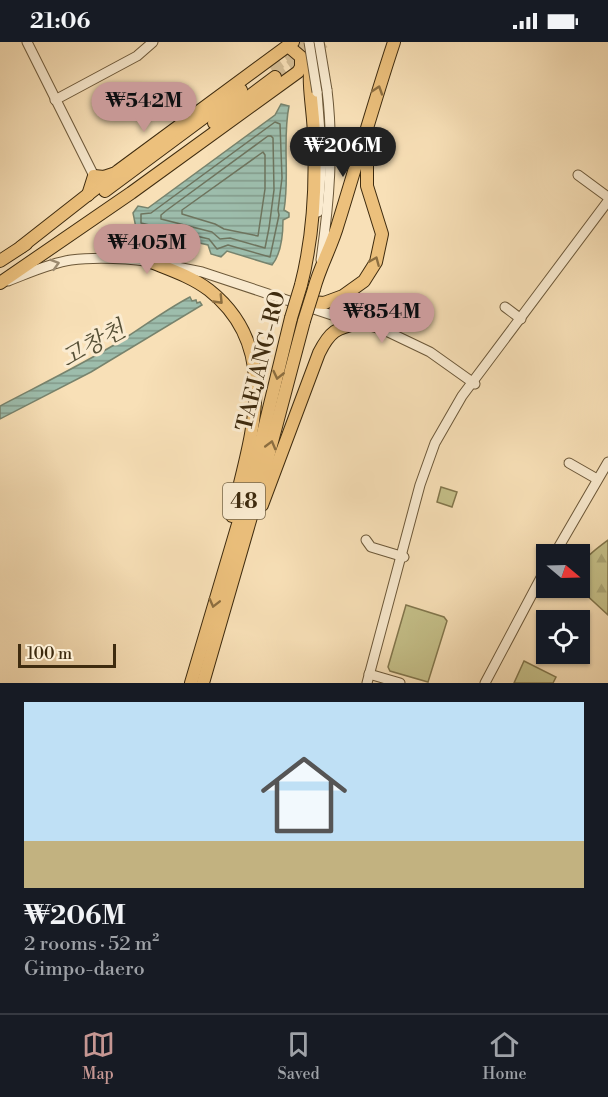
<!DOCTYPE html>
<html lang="en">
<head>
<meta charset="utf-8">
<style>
  :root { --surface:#171b24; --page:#242831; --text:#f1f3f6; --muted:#9ea1a6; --line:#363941; --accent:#c59692 }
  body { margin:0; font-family:"Libre Bodoni","Noto Serif KR",serif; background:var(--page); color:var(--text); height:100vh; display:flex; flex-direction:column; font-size:22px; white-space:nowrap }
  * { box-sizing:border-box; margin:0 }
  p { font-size:20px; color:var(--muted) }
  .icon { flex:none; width:33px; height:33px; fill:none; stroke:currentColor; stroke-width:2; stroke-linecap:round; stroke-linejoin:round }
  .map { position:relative; height:641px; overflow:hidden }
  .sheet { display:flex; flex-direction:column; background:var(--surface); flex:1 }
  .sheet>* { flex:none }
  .needle { width:39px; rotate:109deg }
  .controls { position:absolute; left:536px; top:502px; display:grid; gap:12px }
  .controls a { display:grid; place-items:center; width:54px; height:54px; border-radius:0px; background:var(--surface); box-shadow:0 2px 4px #0004; font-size:30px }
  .scale { position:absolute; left:18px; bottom:15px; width:98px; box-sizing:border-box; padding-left:6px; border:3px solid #3e2b0f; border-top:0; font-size:16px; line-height:21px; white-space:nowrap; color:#3e2b0f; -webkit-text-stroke:4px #faebd0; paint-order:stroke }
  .price { position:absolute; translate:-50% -51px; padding:0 14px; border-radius:21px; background:var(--accent); color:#111; font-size:20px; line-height:39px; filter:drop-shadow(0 2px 3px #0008) }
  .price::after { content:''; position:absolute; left:50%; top:36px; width:18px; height:14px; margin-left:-9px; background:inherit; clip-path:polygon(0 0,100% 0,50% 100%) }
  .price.on { background:#222; color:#fff }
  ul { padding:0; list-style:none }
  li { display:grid; align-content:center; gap:12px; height:318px; padding:0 24px }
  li+li { border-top:2px solid var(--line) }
  li span { display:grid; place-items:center; height:186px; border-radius:0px; color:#555 }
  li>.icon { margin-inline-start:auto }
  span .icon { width:108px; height:108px; fill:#fffc; stroke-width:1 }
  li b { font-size:26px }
  .status { display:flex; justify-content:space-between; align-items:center; height:42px; padding:0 30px; background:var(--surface); direction:ltr }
  .status svg { height:16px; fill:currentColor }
  .menu { display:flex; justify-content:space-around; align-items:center; height:84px; border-top:2px solid var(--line); background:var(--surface); font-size:16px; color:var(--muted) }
  .menu a { display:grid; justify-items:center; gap:3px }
  .menu .on { color:var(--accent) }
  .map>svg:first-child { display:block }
  .forest { fill:url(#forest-firs); stroke:#82764c; stroke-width:1.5 }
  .park { fill:#c5c089; stroke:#82764c; stroke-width:1.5 }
  .water { fill:url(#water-rules); stroke:#77836d; stroke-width:1.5 }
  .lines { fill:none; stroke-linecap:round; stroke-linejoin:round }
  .shore { stroke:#6e745e; stroke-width:1.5 }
  .major-tunnel { stroke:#d3bc95; stroke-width:12; stroke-dasharray:12 6; stroke-linecap:butt }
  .minor-casing { stroke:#6c5839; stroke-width:11 }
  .major-casing { stroke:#3e2b0f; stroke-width:14 }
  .minor { stroke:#faebd0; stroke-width:9 }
  .major { stroke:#ecc07c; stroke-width:12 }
  .minor-bridge-casing { stroke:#6c5839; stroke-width:11; stroke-linecap:butt }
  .major-bridge-casing { stroke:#3e2b0f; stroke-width:14; stroke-linecap:butt }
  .minor-bridge { stroke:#faebd0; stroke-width:9 }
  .major-bridge { stroke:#ecc07c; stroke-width:12 }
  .oneway { stroke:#8c6e40 }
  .oneway2 { stroke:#9c8b70 }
  .labels { text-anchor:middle; stroke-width:6; stroke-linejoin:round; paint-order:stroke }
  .shield { fill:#faebd0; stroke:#766549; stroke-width:1.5 }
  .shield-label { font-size:21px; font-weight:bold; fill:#3e2b0f }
  .street-label { font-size:22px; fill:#3e2b0f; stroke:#faebd0 }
  .water-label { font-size:24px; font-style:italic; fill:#565036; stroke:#faebd0 }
</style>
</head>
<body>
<div class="status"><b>21:06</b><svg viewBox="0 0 49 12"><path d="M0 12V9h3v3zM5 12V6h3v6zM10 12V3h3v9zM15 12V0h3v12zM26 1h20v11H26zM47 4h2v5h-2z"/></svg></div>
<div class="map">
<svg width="608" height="641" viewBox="0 0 608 641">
  <defs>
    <pattern id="forest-firs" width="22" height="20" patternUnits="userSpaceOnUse" patternTransform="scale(1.5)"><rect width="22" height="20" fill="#c5c089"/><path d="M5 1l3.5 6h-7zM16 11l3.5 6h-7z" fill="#aaa575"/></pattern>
    <pattern id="water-rules" width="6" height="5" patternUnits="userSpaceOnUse" patternTransform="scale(1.5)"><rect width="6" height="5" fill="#9dbdac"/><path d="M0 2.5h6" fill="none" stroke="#819a8a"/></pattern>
  </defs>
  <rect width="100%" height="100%" fill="#f8e0b7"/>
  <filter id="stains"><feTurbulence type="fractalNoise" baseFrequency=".00333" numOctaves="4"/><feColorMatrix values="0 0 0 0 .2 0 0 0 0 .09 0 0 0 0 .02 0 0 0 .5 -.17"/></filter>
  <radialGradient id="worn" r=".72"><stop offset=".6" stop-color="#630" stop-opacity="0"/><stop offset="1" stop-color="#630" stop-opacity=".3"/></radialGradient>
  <path class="forest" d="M608 498V573L580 547C573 521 590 512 608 498Z"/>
  <g class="park">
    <polygon points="441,445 457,450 452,465 437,460"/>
    <polygon points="406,563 444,575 447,579 428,640 390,629 388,625"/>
    <polygon points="524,619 556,635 553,641 514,641"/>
  </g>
  <g class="water">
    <path d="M281 62 289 64C282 98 290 134 284 168L289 171V175L283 178C283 192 281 212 272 223L227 209 221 215 211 212 208 203 136 186 133 171 138 164 148 166 275 73Z"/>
    <path d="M190 255 192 259 196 258 197 261 200 260 202 263 91 330 0 377V364C40 343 81 323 119 300 143 285 165 268 190 255Z"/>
  </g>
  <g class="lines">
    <g class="shore">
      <polygon points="275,80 280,82 282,136 278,168 279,173 270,215 228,203 217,207 209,197 141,181 141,172 151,171"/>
      <polygon points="268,94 271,94 273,96 274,148 269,186 265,206 230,196 220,197 212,190 161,177 161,173 167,168"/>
      <polygon points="263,110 265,113 265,147 258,194 224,187 215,182 182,172 182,168"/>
    </g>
    <g class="major-tunnel">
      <polyline points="271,27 309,0"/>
      <polyline points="275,35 324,0"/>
    </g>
    <g class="minor-casing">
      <g id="minor">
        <polyline points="27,0 94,134"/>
        <polyline points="317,50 322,118 318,170"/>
        <polyline points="55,58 137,14 153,0"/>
        <polyline points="578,133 608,155"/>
        <path d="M321 218C329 162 334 105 327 48"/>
        <polyline points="172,224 202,230 332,273 384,288 430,310 475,342"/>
        <path d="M8 239C29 231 50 221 71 218 94 215 133 216 156 221"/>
        <polyline points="505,265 521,277"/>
        <polyline points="569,421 597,437"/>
        <polyline points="366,498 371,505 404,515"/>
        <polyline points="554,513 608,420"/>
        <polyline points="369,632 400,641"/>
        <polyline points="367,641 420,443 435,401 462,354 608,159"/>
        <polyline points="485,641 546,526"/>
      </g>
    </g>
    <g class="major-casing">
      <g id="major">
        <polyline points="214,81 275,35"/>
        <polyline points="105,149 241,48"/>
        <polyline points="88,153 94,134 104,135 113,132"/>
        <polyline points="21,205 118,129 293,0"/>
        <polyline points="0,219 26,202"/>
        <path d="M151 220C171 228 192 235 209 248 284 307 250 396 232 474"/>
        <polyline points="0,241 131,151 298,30 301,25 301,15 288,4"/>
        <path d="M301 243C313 196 316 144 314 96 314 70 307 44 311 18"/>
        <path d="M314 247C320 224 332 204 338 182 357 121 374 60 394 0"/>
        <polyline points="300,259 324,261 343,254 364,239 376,220 382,192 367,144 367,99"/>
        <path d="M262 463 319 311C330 289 336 286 360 281"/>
        <polyline points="191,641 254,428 291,276"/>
        <polyline points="203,641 264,430 304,279"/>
      </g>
    </g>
    <use href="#minor" class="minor"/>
    <use href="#major" class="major"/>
    <g class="minor-bridge-casing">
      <g id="minor-bridge">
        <polyline points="309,0 317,50"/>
        <polyline points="319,0 327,48"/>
      </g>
    </g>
    <g class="major-bridge-casing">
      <g id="major-bridge">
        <polyline points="291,276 301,243"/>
        <polyline points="304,279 314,247"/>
      </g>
    </g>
    <use href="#minor-bridge" class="minor-bridge"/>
    <use href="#major-bridge" class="major-bridge"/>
  </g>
  <defs><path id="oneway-chevron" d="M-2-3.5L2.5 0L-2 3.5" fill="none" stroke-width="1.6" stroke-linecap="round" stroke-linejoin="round" transform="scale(1.5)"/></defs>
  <g class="oneway">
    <use href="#oneway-chevron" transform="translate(378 48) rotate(-72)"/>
    <use href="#oneway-chevron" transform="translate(375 219) rotate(-67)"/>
    <use href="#oneway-chevron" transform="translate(219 258) rotate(46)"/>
    <use href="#oneway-chevron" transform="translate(278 333) rotate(103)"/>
    <use href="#oneway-chevron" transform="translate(271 403) rotate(-75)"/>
    <use href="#oneway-chevron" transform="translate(214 561) rotate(104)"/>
  </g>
  <use class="oneway2" href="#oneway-chevron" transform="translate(55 222) rotate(-16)"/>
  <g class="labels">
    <rect class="shield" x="223" y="441" width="42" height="36" rx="4.5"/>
    <g class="shield-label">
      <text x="244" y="466">48</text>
    </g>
    <g class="street-label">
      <text transform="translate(260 319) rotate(-76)" y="8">TAEJANG-RO</text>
    </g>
    <g class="water-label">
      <text transform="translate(93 302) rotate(-29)" y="8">고창천</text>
    </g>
  </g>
  <rect width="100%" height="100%" filter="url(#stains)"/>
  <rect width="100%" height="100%" fill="url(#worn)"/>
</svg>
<div class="controls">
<a><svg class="needle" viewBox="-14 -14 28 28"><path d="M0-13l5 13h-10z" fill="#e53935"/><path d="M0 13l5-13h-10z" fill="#9ea1a6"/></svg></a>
<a><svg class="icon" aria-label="locate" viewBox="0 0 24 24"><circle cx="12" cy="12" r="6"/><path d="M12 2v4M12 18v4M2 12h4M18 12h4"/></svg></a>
</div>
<div class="scale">100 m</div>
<b class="price" style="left:144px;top:91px">₩542M</b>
<b class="price on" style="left:343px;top:136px">₩206M</b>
<b class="price" style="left:147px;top:233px">₩405M</b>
<b class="price" style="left:382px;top:302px">₩854M</b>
</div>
<section class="sheet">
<ul>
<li><span style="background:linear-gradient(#bfe0f5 75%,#c2b280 0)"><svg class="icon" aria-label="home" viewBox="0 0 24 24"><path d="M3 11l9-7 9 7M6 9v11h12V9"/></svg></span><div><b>₩206M</b><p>2 rooms · 52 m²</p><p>Gimpo-daero</p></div></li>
</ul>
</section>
<nav class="menu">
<a class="on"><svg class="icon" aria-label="map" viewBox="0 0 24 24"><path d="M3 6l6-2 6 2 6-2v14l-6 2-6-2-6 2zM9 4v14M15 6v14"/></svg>Map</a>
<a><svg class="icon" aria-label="saved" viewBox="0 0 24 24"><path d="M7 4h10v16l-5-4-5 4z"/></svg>Saved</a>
<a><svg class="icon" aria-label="home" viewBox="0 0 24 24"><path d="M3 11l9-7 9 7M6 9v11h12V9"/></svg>Home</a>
</nav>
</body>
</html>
